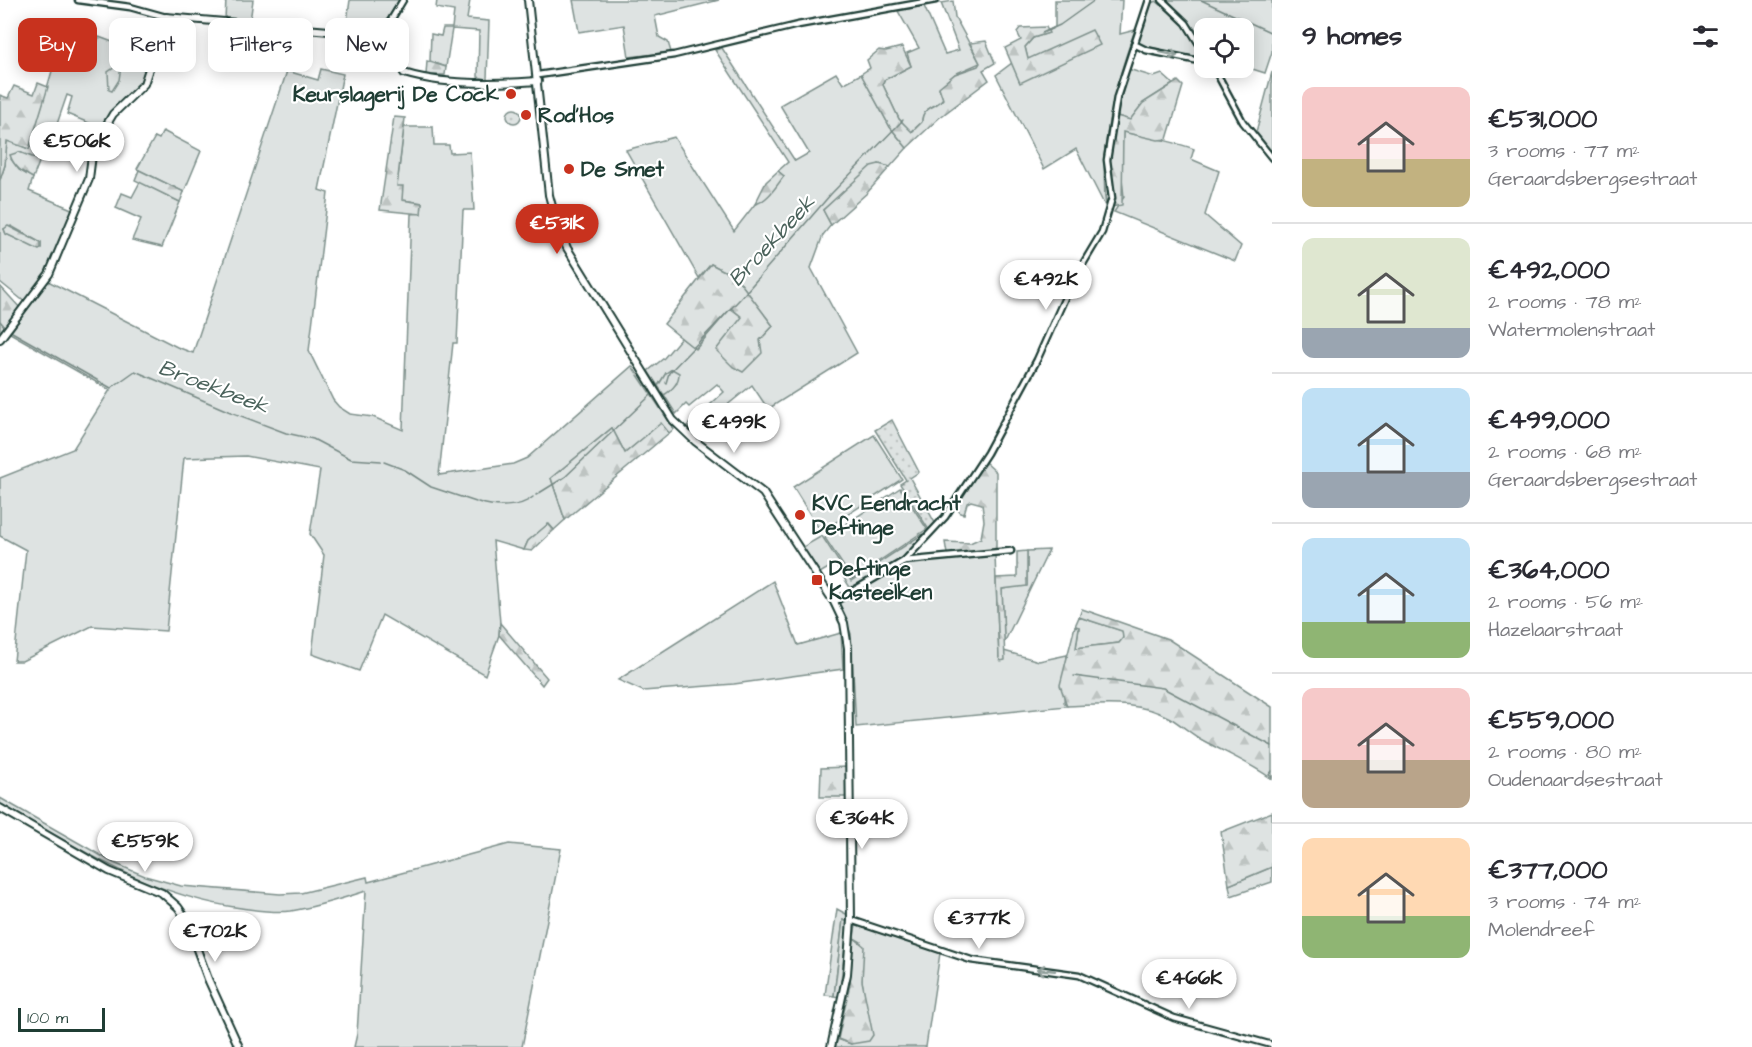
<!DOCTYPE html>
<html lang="en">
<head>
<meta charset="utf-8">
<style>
  :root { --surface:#fff; --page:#f7f7f7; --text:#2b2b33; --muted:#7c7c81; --line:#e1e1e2; --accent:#c8321e }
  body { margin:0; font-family:"Architects Daughter",sans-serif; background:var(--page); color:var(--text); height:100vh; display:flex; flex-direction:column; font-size:22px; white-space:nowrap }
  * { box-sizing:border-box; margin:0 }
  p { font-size:20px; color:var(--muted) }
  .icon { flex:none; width:33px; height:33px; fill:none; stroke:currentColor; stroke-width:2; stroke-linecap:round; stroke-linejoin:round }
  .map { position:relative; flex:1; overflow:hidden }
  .side { display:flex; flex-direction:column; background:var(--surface); width:480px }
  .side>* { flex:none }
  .guide { position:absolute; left:18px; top:18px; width:570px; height:54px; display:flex; gap:12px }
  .buttons { position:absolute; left:1194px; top:18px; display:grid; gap:12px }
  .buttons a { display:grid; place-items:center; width:60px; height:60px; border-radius:12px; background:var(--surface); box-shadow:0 3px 15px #0003; font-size:30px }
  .scale { position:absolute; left:18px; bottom:15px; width:87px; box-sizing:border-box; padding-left:6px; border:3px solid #1f3d34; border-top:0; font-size:16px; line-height:21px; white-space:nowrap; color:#1f3d34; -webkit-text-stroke:4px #fff; paint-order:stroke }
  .price { position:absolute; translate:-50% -51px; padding:0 14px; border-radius:21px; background:#fff; color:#222; font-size:20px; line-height:39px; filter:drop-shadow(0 2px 3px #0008) }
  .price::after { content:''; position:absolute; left:50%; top:36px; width:18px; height:14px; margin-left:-9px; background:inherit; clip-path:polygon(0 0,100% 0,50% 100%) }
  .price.active { background:var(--accent); color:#fff }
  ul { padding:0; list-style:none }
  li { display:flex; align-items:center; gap:18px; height:150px; padding:0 30px }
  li+li { border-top:2px solid var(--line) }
  li span { display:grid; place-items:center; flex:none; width:168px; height:120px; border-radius:12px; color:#555 }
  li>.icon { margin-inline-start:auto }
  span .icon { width:72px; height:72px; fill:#fffc; stroke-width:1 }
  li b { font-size:26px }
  h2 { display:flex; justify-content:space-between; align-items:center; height:72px; padding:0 30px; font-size:26px }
  .chip { padding:0 21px; border-radius:12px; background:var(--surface); box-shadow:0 3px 15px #0003; font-size:21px; line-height:54px }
  .chip.active { background:var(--accent); color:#fff }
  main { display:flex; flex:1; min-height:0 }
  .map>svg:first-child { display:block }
  .grass { fill:#dee3e2; stroke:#7e908b; stroke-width:1.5; fill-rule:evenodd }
  .forest { fill:url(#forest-firs); stroke:#7e908b; stroke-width:1.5 }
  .park { fill:url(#park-dots); stroke:#7e908b; stroke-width:1.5 }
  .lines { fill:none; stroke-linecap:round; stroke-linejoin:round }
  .stream { stroke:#758883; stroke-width:1.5 }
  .street-casing { stroke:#1f3d34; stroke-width:9 }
  .secondary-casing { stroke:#1f3d34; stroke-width:10 }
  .street { stroke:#fff; stroke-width:4.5 }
  .secondary { stroke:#fff; stroke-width:6 }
  .oneway { stroke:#8f9e9a }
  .poi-dot { fill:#c8321e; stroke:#fff; stroke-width:2 }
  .labels { text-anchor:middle; stroke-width:4.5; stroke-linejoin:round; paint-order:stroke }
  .poi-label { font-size:21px; font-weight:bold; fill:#1f3d34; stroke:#fff; text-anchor:start }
  .water-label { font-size:22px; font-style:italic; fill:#4a625b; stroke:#fff }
</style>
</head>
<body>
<main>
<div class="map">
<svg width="1272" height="1047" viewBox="0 0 1272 1047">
  <defs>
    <pattern id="forest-firs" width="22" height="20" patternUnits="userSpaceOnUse" patternTransform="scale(1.5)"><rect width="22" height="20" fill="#dee3e2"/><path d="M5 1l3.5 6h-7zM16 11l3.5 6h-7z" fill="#bec4c2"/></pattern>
    <pattern id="park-dots" width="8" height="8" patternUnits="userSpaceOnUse" patternTransform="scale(1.5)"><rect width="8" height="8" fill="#dee3e2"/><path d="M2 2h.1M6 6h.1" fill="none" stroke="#bec4c2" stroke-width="1.8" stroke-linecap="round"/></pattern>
  </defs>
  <rect width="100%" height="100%" fill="#fff"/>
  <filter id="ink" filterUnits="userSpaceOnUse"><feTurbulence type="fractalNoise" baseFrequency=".0167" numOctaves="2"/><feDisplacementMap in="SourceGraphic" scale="12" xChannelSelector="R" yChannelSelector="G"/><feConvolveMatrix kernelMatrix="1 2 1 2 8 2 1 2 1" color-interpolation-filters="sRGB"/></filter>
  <g filter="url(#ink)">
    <g class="grass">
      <polygon points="226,0 253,0 250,21 225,19"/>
      <polygon points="350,0 400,0 383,26 346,29"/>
      <polygon points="437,0 470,0 467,19 489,21 487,79 478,77 479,31 452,29 446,67 430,61 431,34 441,36 443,28 452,28 454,11 436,8"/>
      <polygon points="573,0 719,0 655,16 659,37 668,42 671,52 629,57 624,25 579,32"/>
      <path d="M1055 0H1122L1120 34 1135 30C1114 88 1099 146 1106 208L1076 149 1044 169 996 75 1012 63 1020 82 1099 45 1092 31 1028 60 1025 47 1033 38 1048 33 1047 31 1055 27Z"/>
      <polygon points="1166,0 1272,0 1272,52 1265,73 1249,68 1250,63 1244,61 1244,28 1195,29"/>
      <path d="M953 1 955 17 980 63 955 74 939 88 943 98C935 109 922 106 922 122L911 132 899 119 883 85 884 80 911 66 907 53 919 48 898 11 924 6 945 54 959 50 941 3Z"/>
      <polygon points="1156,1 1184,24 1200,49 1202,54 1200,58 1140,45 1138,39 1149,4"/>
      <path d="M99 37 126 47 128 41 132 42 130 50 145 55 139 68 147 70C139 94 114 107 101 128L67 114 72 97 67 95 44 162 19 152 11 159 19 170 33 178 29 191 74 210 45 276 26 303 0 282V180L5 165 7 140 29 149 60 44 89 53 93 42 97 43ZM11 226 41 243V248L38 249 6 234 4 229Z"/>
      <polygon points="722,48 795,161 809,153 780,105 836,73 843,84 861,74 890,127 907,148 890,167 879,164 823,210 831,225 823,235 811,268 857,353 768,409 752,385 694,432 687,426 724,392 717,384 689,407 686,404 676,414 664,395 677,383 666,373 658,386 648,371 664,358 681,338 696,349 730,308 742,317 760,340 773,326 736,277 711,264 699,278 626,150 674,137 734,231 755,204 764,199 784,176 778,171 788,162 715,50"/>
      <polygon points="321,69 343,74 319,190 328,193 309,351 333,400 339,407 350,414 373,417 403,430 411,214 421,213 422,203 402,200 397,186 404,127 433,127 434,145 449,145 450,153 470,152 474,210 463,210 457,343 453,343 439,475 513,464 527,458 632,366 674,429 669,433 661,424 625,453 612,428 551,478 565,520 554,530 549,524 528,541 524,550 493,541 500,623 499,635 485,675 382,615 359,671 312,654 324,555 310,534 320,470 246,456 184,458 166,631 92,626 22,661 14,661 26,550 0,536 0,478 73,449 110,390 10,333 48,281 177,347 193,353 287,71 318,80"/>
      <polygon points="1128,69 1154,77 1162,74 1173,84 1143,103 1130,120 1117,116"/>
      <polygon points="1272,72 1272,152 1256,132"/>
      <polygon points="163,131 201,151 184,192 137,169 155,137 159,139"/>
      <path d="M1123 132C1148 137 1170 140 1194 149L1191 159 1219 171 1205 215 1241 246 1235 261 1114 212 1124 197 1121 168Z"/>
      <polygon points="140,182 180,202 162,247 132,240 141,219 116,208 122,193 132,197"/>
      <polygon points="874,435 902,479 821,532 793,487"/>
      <polygon points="900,488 927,529 852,579 825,538"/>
      <polygon points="929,530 901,560 851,589 835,564 820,573 803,547 822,536 851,581"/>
      <polygon points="1049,550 1004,643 1002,589 1027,585 1027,551"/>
      <polygon points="995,555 999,658 1004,660 1004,651 1039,661 1067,655 1064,702 1067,706 856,727 851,634 839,604 842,600 905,564"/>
      <polygon points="773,581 798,645 841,633 843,669 734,684 643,691 618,680"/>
      <polygon points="1079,617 1123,631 1123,638 1119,643 1076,648 1079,627 1075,626"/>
      <path d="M0 798 114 863 145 876 181 886 280 894 301 893 367 877 368 882 509 844 561 849 522 1047H354L357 1034 366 891C341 899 316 907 291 911 274 913 257 910 241 908 150 896 78 848 0 804Z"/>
      <polygon points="1272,867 1272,882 1231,896 1229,885"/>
      <polygon points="837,909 848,915 848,922 843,920 834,996 825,995"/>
      <polygon points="856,925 940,953 926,1047 835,1047 838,1039 851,1044 868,1019 862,981 861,942 854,938"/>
    </g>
    <g class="forest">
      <polygon points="1046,27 1049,33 1033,38 1025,47 1028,59 1092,30 1100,45 1020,83 1005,48 1021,40 1017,32 1020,28"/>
      <path d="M986 41 995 63 983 70 989 80 939 118 907 148 890 127 861 74 870 68 867 60 879 50 886 51 902 47 911 66 884 80 883 85 899 119 912 132 922 122C922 106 935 109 943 99L939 87 955 74 978 66 980 63 970 43Z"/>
      <polygon points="427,61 446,67 445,75 426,75"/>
      <polygon points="118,65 121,66 119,80 112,91 109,90 108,72"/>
      <polygon points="1178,81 1183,86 1167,139 1158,140 1123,132 1122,205 1106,208 1104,156 1110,114 1130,120 1143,103"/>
      <polygon points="38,83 48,87 29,149 7,141 5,165 0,180 0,95 8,98 14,86 34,94"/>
      <polygon points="394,117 405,118 397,186 403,186 402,200 422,203 421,214 380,210"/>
      <path d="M19 152 40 160 33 178C22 172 14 167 10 155Z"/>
      <polygon points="879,164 890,167 867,193 831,225 823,210 871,166"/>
      <polygon points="139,170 184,192 180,202 135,180"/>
      <path d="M778 171 784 176C777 185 767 202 755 204L766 182Z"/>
      <polygon points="8,226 41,243 41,248 39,250 6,234 4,229"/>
      <polygon points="711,264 736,277 773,326 760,340 762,353 743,372 733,367 716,350 742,317 731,308 695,349 664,324"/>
      <polygon points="0,286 21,309 2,333 0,331"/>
      <path d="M672 369 679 373C679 383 672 390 664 395L658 386 666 373Z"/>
      <polygon points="661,423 669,433 565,520 551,478 612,428 625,453"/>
      <polygon points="985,462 996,472 996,550 947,554 945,542 970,543 981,538 984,521 982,504 971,501 967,503 964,514 960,513 956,505"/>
      <polygon points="548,524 554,530 532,551 524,550 528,541"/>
      <polygon points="1027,551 1027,586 1002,589 1005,660 1001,661 999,658 996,578 1017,577 1017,552"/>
      <path d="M1082 609 1168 639 1272 707V779C1250 763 1228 754 1204 741 1192 735 1182 725 1170 718 1137 700 1103 705 1067 706L1060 685 1075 626 1079 627 1076 648 1119 643 1123 638 1122 631 1079 617Z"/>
      <polygon points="500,623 547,678 542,685 499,635"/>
      <polygon points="846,767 846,797 820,797 821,768"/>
      <polygon points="1272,812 1272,867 1229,885 1221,832"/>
      <polygon points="843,920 848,922 839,997 834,996"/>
      <polygon points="854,938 864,946 862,981 873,1035 869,1041 851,1044 838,1039 850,984"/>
    </g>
    <g class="park">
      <circle cx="514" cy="116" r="7"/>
      <polygon points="892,420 919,472 910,478 935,523 929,530 900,484 906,480 875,430"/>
    </g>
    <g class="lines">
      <g class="stream">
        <polyline points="1201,0 1272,33"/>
        <polyline points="1042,33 1060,25 1095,0"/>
        <polyline points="0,321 5,327"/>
        <polyline points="12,332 111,388 135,371 228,411 286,433 313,439 351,459 381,461"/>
        <polyline points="666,383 669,373 740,299 831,194 903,120"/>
        <polyline points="384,462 405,470 431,487 476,502"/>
        <polyline points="536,495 565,477 651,395"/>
        <path d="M478 502C494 507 519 509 533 497"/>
        <polyline points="1074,676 1163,688 1272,746"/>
        <polyline points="1272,771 1269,775 1272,777"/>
      </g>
      <g class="street-casing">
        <g id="street">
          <polyline points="78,0 130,7 166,17"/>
          <polyline points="1162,0 1186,23 1204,52"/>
          <polyline points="385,30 403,0"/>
          <polyline points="1134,44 1146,50 1204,62"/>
          <polyline points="1214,68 1243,122 1272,158"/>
          <polyline points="538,75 674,55 798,25 936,0"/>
          <polyline points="904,561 945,517 987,453 1037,360 1071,284 1102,232 1112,198 1107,160 1117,97 1149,0"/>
          <polyline points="834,602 904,561 1011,551"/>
          <polyline points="851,920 971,960 1079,975 1174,1018 1272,1045"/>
        </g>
      </g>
      <g class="secondary-casing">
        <g id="secondary">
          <polyline points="528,0 549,195 557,225 567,248 673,420 695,441 763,493 834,602 844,623 848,648 851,920 847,974 831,1047"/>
          <path d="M0 339 49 274 89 179 92 155 101 134 113 114 144 84 166 17 341 32 385 30 404 73C442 85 498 84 538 81"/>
          <polyline points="0,808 109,871 162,893 178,907 185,917 208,979 239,1047"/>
        </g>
      </g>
      <use href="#street" class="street"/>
      <use href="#secondary" class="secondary"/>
    </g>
    <defs><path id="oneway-shaft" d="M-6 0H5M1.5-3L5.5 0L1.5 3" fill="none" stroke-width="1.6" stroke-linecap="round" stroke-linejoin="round" transform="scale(1.5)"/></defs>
    <g class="oneway">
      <use href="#oneway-shaft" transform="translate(1169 54) rotate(12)"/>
      <use href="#oneway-shaft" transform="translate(1046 970) rotate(-175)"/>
    </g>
  </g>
  <g class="poi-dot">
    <circle cx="511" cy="94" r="6"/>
    <circle cx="526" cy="115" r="6"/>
    <circle cx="569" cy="169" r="6"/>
    <circle cx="800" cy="515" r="6"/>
    <rect x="811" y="574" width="12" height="12" rx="3"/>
  </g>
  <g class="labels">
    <g class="poi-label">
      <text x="499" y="101" text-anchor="end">Keurslagerij De Cock</text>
      <text x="538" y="122">Rod'Hos</text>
      <text x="581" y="176">De Smet</text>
      <text x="812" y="510">KVC Eendracht<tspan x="812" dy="24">Deftinge</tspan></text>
      <text x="829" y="575">Deftinge<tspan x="829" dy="24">Kasteelken</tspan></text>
    </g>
    <g class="water-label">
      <text transform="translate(771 240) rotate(-47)" y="8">Broekbeek</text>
      <text transform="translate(214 386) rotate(21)" y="8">Broekbeek</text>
    </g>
  </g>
</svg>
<div class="buttons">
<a><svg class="icon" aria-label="locate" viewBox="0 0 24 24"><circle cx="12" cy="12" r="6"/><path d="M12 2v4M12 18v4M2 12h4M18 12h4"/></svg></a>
</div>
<div class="scale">100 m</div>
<b class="price" style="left:77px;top:173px">€506K</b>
<b class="price active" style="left:557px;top:255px">€531K</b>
<b class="price" style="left:1046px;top:311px">€492K</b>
<b class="price" style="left:734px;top:454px">€499K</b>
<b class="price" style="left:862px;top:850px">€364K</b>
<b class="price" style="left:145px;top:873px">€559K</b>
<b class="price" style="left:979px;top:950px">€377K</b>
<b class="price" style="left:215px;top:963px">€702K</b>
<b class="price" style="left:1189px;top:1010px">€466K</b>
<div class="guide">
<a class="chip active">Buy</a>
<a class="chip">Rent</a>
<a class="chip">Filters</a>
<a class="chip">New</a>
</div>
</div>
<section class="side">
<h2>9 homes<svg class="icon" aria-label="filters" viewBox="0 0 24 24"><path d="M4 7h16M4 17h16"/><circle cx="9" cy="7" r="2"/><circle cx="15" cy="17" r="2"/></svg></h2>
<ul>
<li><span style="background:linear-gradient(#f6c9c9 60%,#c2b280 0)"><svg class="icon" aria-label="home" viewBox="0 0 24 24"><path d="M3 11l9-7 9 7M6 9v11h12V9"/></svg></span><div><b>€531,000</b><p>3 rooms · 77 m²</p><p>Geraardsbergsestraat</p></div></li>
<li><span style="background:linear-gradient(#dfe7d0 75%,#9aa5b1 0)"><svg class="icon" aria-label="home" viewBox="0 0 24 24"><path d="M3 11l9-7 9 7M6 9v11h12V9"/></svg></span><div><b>€492,000</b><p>2 rooms · 78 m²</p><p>Watermolenstraat</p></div></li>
<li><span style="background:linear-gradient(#bfe0f5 70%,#9aa5b1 0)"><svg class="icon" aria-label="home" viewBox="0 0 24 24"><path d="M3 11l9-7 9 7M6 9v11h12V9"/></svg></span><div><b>€499,000</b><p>2 rooms · 68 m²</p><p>Geraardsbergsestraat</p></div></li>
<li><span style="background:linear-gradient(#bfe0f5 70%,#8fb573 0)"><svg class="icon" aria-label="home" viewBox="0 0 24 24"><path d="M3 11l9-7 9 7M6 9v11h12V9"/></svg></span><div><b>€364,000</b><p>2 rooms · 56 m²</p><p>Hazelaarstraat</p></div></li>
<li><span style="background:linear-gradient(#f6c9c9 60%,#b9a48a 0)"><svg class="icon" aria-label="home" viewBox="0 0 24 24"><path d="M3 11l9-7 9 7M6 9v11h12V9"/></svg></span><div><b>€559,000</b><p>2 rooms · 80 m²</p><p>Oudenaardsestraat</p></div></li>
<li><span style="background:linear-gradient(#ffd9b3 65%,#8fb573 0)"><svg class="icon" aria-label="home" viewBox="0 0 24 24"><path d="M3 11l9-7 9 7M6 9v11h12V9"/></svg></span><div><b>€377,000</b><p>3 rooms · 74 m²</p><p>Molendreef</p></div></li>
</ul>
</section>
</main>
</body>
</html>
